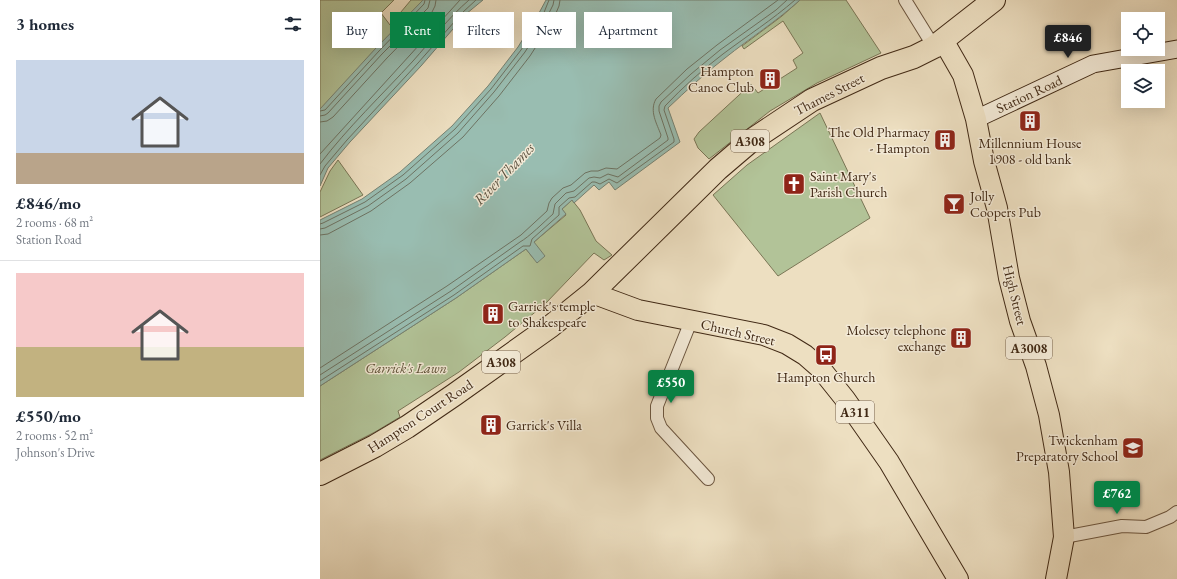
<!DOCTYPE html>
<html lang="en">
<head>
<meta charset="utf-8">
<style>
  :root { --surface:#fff; --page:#f2f2f3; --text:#1f2937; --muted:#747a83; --line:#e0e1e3; --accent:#0b8043 }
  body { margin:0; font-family:"EB Garamond",serif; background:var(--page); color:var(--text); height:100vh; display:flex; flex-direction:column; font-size:15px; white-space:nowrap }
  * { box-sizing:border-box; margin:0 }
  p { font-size:13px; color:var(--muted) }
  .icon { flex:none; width:22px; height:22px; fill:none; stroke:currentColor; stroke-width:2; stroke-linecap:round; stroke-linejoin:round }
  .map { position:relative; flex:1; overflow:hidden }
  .side { display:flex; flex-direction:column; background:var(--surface); width:320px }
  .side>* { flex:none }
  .top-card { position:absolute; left:12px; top:12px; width:380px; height:36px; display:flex; gap:8px }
  .controls { position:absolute; left:801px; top:12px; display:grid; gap:8px }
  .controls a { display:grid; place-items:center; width:44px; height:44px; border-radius:0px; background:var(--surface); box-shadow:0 4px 16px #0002; font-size:20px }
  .price { position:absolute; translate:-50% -34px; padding:0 9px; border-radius:4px; background:var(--accent); color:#fff; font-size:13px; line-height:26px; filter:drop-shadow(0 1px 2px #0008) }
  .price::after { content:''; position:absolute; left:50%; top:24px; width:12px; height:9px; margin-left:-6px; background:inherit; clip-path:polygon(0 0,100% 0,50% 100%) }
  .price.selected { background:#222; color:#fff }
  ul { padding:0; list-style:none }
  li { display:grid; align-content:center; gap:8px; height:212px; padding:0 16px }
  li+li { border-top:1px solid var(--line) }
  li span { display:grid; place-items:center; height:124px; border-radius:0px; color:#555 }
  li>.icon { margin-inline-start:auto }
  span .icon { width:72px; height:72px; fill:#fffc; stroke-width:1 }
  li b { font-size:17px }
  h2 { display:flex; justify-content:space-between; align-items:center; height:48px; padding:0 16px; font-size:17px }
  .pill { padding:0 14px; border-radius:0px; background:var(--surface); box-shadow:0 4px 16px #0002; font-size:14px; line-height:36px }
  .pill.selected { background:var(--accent); color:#fff }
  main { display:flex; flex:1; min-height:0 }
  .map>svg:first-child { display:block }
  .green { fill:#b2c398; stroke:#7a7656 }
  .water { fill:#99bdb1; stroke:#768273 }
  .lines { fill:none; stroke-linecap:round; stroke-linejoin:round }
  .shore { stroke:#6d7363; stroke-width:1 }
  .street-casing { stroke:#6c5640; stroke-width:14 }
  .secondary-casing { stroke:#412915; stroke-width:19 }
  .primary-casing { stroke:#412915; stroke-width:22 }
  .highway-casing { stroke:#412915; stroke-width:24 }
  .street { stroke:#f3ead7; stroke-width:12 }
  .secondary { stroke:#f3ead7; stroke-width:17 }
  .primary { stroke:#eddfc1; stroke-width:20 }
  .highway { stroke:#eddfc1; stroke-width:22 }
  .labels { text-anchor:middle; stroke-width:3; stroke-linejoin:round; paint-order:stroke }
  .shield { fill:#f3ead7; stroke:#76634f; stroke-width:1 }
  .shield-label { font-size:13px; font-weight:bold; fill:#412915 }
  .poi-label { font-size:14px; fill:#412915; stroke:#f3ead7; text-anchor:end }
  .street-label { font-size:14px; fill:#412915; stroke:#f3ead7 }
  .park-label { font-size:14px; font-style:italic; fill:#5d5036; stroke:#f3ead7 }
  .water-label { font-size:15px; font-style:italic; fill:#574e3c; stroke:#f3ead7 }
</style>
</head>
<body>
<main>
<section class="side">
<h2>3 homes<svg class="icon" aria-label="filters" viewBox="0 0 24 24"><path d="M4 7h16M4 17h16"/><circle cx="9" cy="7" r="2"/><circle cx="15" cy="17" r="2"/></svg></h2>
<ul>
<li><span style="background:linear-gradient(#c9d6e8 75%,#b9a48a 0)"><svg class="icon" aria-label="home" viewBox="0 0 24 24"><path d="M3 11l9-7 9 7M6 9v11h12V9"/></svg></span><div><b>£846/mo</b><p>2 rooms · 68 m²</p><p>Station Road</p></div></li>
<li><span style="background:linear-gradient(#f6c9c9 60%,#c2b280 0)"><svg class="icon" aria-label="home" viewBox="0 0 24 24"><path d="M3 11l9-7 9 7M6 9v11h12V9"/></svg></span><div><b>£550/mo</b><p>2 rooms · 52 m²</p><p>Johnson's Drive</p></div></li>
</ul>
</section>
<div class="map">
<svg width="857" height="579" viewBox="0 0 857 579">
  <rect width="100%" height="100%" fill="#eddfc1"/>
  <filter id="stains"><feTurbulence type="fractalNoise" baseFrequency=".005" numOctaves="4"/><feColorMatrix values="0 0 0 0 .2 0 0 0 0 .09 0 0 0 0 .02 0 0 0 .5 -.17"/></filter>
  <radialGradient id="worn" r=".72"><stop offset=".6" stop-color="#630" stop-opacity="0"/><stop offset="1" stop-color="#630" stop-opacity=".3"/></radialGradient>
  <g class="green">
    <polygon points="0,0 74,0 61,13 70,25 91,0 116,0 0,117"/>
    <polygon points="480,0 526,0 561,53 497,83 450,111 389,159 378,148 374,139 379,132 431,84 438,93 477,68 473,60 483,53 463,21 424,49 422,46 462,16"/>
    <polygon points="500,113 550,218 458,276 393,195 427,165"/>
    <polygon points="18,160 43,195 0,217 0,192 10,171"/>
    <polygon points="252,200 260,210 276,241 292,255 284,260 274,253 225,304 185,337 139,372 78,411 80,417 55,432 0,460 0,386 136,298 206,249 214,259 214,242 246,215 242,209"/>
  </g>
  <g class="water">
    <polygon points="103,0 163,0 146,14 101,66 30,142 8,168 0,186 0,109 56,48"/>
    <path d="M226 0H480C457 21 430 38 405 58 385 73 366 91 348 108L360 142 295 190 289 182 279 190 274 185 254 203 252 200 242 209 246 214 214 242 225 256 217 263 206 249 136 298 0 386V220L42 199 80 172 132 126 168 86 198 47 219 13Z"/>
  </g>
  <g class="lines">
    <g class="shore">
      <polyline points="0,111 5,110 59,51 104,4 105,0"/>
      <polyline points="0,116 5,115 8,113 62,54 108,8 110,0"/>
      <polyline points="0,122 7,121 13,117 67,58 112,12 115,6 116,0"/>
      <polyline points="0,154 140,0"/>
      <path d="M0 164C28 127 62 95 93 61 111 41 128 18 149 0"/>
      <polyline points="0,175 5,166 27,140 98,63 143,12 156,0"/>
      <polyline points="0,224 3,223 45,202 83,175 135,129 171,89 201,50 223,15 229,0"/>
      <polyline points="0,229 5,228 48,206 86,179 138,133 174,92 205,52 227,17 233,5 234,0"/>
      <polyline points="0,235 8,234 51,211 90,183 143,137 179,96 210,56 233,20 239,6 240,0"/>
      <path d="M0 368 127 286 201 235 227 211 229 203 232 198 243 188 251 185 265 173 271 171H278L286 168 297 169 340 138 341 135C337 124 329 111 336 99L367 69 397 45 458 0"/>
      <path d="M0 375 131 291 200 242C209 237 224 222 233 214L235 204 246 193 254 191 269 178 274 177 280 178 288 174 298 177 348 140V138L339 111V106L341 102 371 74 400 50 456 10 467 0"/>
      <path d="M0 381 134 295 203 246H210L212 239 239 215V207L249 198 255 197 272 182H275L280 184 289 179 297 183 354 142V139L344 110 345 106C363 87 382 70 403 54 427 36 452 20 475 0"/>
    </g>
    <g class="street-casing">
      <g id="street">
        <polyline points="585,0 614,47"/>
        <polyline points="371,321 337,406 337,418 341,428 388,479"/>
        <polyline points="744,537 802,526 826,527 850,517 857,512"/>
      </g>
    </g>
    <g class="secondary-casing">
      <polyline id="secondary" points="656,119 773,64 857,49"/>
    </g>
    <g class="primary-casing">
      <g id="primary">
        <polyline points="623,40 643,75 656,119 664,161 677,208 689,278 700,321 716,366 729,415 739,472 744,537 736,579"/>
        <polyline points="272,293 318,310 444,335 467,344 485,355 501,369 525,399 569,462 638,579"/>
      </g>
    </g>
    <g class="highway-casing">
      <polyline id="highway" points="0,474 55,446 87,427 134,395 231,326 272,293 398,169 432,140 492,100 561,68 594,57 614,47 674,0"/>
    </g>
    <use href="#street" class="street"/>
    <use href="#secondary" class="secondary"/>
    <use href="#primary" class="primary"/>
    <use href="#highway" class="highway"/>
  </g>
  <defs>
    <g id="building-square" transform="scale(1.15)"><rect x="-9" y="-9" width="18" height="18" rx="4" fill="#8f2418" stroke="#f3ead7"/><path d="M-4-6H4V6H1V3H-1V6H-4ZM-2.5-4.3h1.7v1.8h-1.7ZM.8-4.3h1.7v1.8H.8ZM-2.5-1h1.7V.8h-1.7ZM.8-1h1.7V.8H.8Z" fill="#fff"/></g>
    <g id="church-square" transform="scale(1.15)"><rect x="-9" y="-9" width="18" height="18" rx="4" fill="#8f2418" stroke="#f3ead7"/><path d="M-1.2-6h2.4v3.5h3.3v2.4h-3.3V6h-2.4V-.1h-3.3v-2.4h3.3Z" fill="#fff"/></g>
    <g id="bar-square" transform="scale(1.15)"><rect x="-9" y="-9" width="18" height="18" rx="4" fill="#8f2418" stroke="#f3ead7"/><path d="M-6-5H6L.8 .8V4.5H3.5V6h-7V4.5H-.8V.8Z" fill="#fff"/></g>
    <g id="bus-square" transform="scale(1.15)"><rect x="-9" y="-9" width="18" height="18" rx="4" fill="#8f2418" stroke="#f3ead7"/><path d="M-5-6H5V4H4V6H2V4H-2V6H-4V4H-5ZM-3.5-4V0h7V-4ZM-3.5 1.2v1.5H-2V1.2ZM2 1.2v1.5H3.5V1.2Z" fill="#fff"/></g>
    <g id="school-square" transform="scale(1.15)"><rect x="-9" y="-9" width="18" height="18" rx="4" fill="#8f2418" stroke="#f3ead7"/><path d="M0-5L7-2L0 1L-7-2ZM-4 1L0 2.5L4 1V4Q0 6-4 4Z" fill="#fff"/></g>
  </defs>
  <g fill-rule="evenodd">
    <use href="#building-square" x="450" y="79"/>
    <use href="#building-square" x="710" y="121"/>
    <use href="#building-square" x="625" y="140"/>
    <use href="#church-square" x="474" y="184"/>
    <use href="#bar-square" x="634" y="204"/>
    <use href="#building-square" x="173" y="314"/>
    <use href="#building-square" x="641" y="338"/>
    <use href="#bus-square" x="506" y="355"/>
    <use href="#building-square" x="171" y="425"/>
    <use href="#school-square" x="813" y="448"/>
  </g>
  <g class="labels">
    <g class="shield">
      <rect x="411" y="130" width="38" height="22" rx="3"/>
      <rect x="686" y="337" width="46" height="22" rx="3"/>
      <rect x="162" y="351" width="38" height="22" rx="3"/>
      <rect x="516" y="401" width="38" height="22" rx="3"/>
    </g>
    <g class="shield-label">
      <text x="430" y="146">A308</text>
      <text x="709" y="353">A3008</text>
      <text x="181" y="367">A308</text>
      <text x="535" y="417">A311</text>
    </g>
    <g class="poi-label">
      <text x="434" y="76">Hampton<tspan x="434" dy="16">Canoe Club</tspan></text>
      <text x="610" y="137">The Old Pharmacy<tspan x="610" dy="16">- Hampton</tspan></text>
      <text x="710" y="148" text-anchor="middle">Millennium House<tspan x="710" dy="16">1908 - old bank</tspan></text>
      <text x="490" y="181" text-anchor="start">Saint Mary's<tspan x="490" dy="16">Parish Church</tspan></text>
      <text x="650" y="201" text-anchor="start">Jolly<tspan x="650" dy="16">Coopers Pub</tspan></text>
      <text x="188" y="311" text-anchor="start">Garrick's temple<tspan x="188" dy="16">to Shakespeare</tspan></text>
      <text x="626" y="335">Molesey telephone<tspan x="626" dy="16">exchange</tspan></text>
      <text x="506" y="382" text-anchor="middle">Hampton Church</text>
      <text x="186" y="430" text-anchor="start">Garrick's Villa</text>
      <text x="798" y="445">Twickenham<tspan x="798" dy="16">Preparatory School</tspan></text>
    </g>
    <g class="street-label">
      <text transform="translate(509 94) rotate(-27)" y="5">Thames Street</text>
      <text transform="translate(709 94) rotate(-25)" y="5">Station Road</text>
      <text transform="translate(695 295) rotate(76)" y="5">High Street</text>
      <text transform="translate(418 332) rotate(13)" y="5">Church Street</text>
      <text transform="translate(100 416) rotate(-33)" y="5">Hampton Court Road</text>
    </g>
    <g class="park-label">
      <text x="86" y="373">Garrick's Lawn</text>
    </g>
    <g class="water-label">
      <text transform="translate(184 174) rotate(-46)" y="5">River Thames</text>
    </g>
  </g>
  <rect width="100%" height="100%" filter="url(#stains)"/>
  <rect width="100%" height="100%" fill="url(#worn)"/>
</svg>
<div class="controls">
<a><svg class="icon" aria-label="locate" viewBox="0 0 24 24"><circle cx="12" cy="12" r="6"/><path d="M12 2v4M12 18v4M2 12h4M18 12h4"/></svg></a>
<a><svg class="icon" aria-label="layers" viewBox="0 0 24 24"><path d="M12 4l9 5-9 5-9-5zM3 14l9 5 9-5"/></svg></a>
</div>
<b class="price selected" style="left:748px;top:59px">£846</b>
<b class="price" style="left:351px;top:404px">£550</b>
<b class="price" style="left:797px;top:515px">£762</b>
<div class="top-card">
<a class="pill">Buy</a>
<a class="pill selected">Rent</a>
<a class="pill">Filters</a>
<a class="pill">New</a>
<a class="pill">Apartment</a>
</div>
</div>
</main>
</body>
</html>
